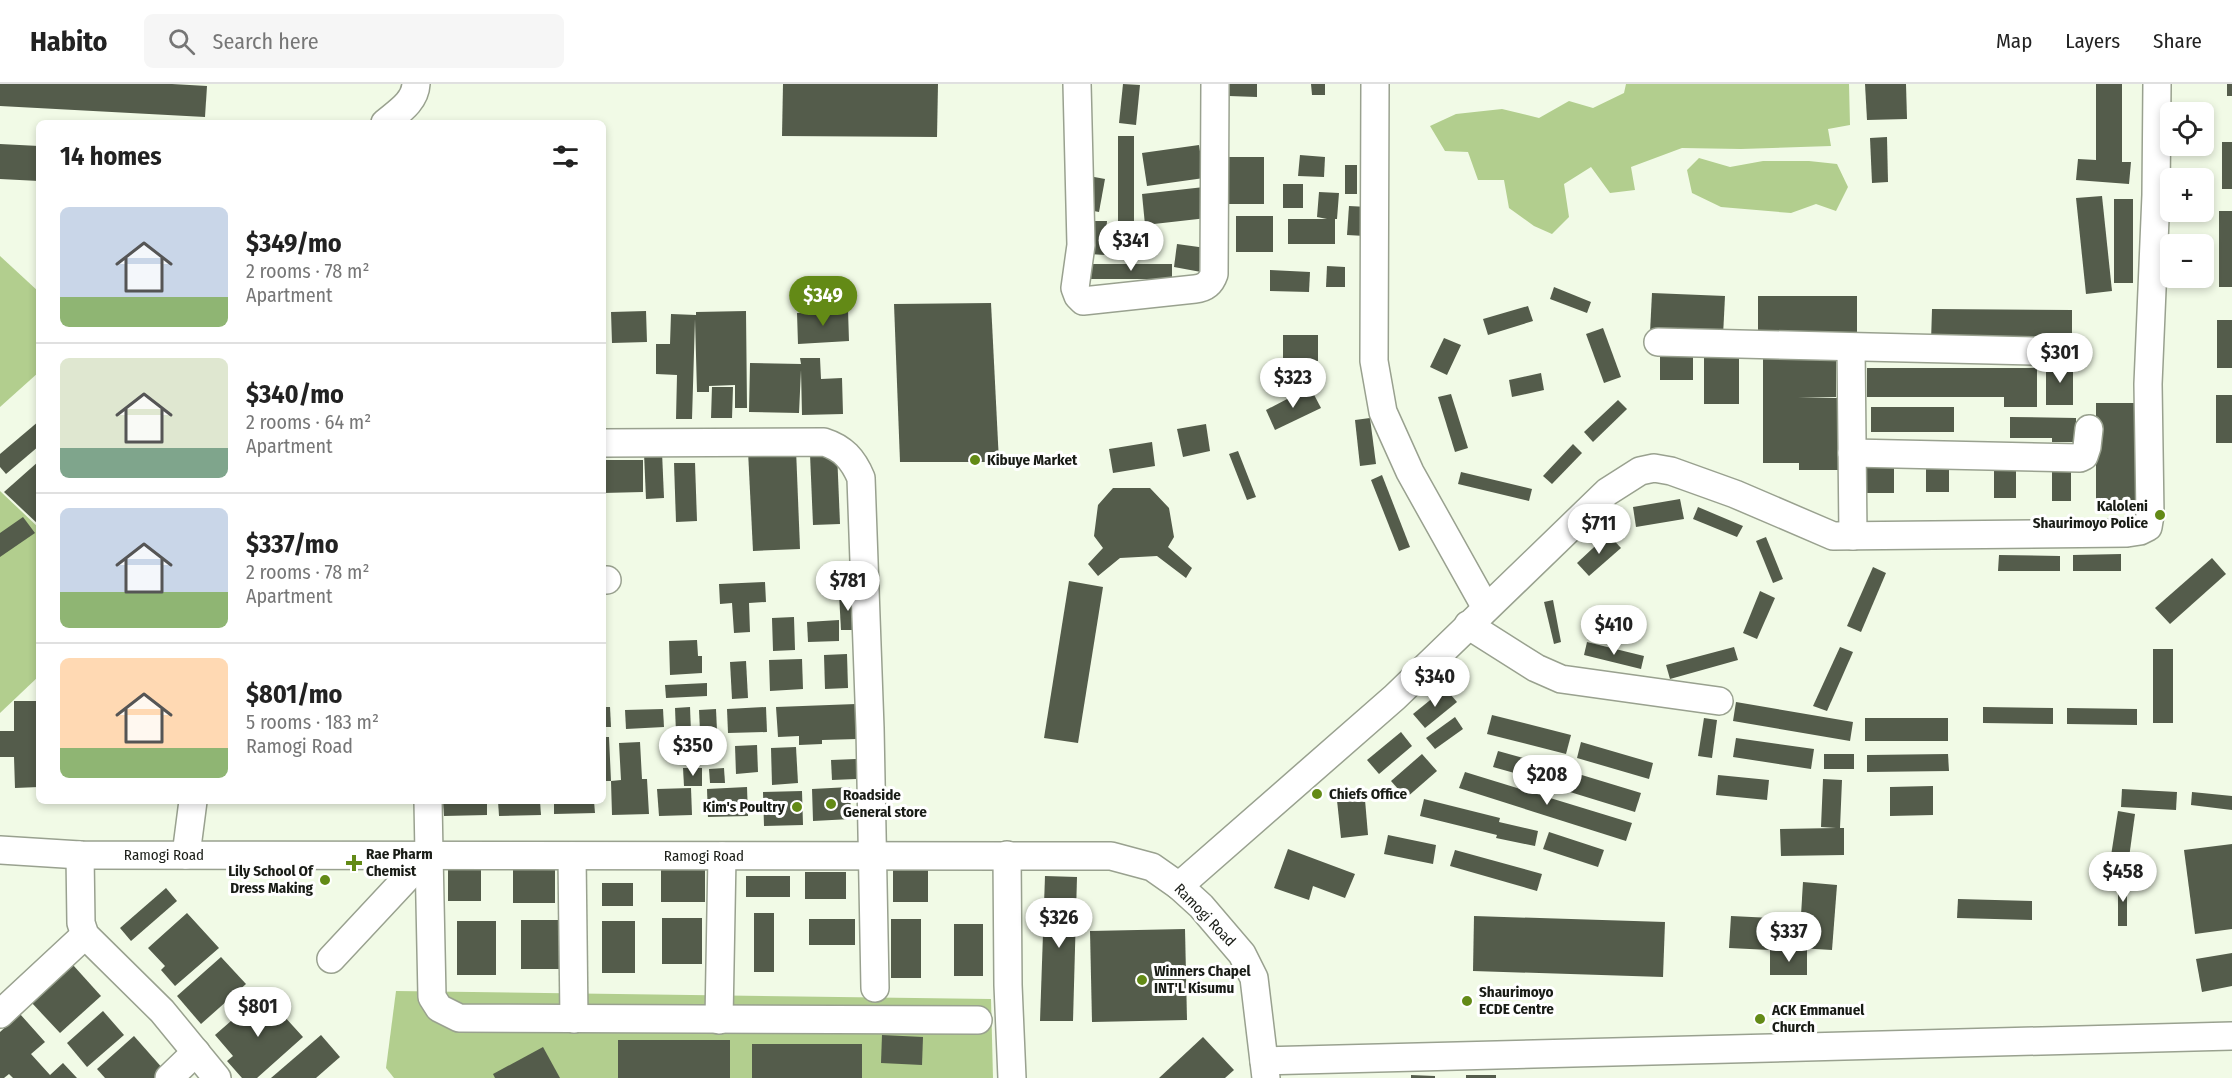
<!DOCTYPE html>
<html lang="en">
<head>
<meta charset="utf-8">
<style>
  :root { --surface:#fff; --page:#f6f6f6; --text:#222; --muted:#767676; --line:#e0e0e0; --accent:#638a16 }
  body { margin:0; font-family:"Fira Sans Condensed",sans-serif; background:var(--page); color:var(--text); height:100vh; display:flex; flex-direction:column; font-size:22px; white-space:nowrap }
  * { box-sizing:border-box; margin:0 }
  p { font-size:20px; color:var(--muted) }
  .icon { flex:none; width:33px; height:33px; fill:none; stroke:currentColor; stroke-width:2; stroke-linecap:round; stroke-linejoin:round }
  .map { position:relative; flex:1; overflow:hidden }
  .sheet { position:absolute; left:36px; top:36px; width:570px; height:684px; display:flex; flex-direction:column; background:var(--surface); border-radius:9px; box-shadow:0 3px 9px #0003 }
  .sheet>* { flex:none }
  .tools { position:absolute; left:2160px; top:18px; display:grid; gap:12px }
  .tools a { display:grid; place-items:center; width:54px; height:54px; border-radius:9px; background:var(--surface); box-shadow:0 3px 9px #0003; font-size:30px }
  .price { position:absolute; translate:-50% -51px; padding:0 14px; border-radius:21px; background:#fff; color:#222; font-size:20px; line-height:39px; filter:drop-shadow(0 2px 3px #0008) }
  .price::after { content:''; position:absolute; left:50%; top:36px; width:18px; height:14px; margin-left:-9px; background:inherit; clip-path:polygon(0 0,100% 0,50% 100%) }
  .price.on { background:var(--accent); color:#fff }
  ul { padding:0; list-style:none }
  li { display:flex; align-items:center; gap:18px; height:150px; padding:0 24px }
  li+li { border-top:2px solid var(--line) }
  li span { display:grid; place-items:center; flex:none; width:168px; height:120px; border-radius:9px; color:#555 }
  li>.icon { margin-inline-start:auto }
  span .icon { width:72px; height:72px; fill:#fffc; stroke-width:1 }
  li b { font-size:26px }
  h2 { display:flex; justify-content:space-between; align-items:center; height:72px; padding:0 24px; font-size:26px }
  header { display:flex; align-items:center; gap:36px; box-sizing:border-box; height:84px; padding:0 30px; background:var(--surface); border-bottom:2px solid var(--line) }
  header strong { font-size:28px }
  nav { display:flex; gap:33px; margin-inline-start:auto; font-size:21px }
  .search { width:420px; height:54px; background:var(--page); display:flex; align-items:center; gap:15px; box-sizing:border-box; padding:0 21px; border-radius:9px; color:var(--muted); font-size:22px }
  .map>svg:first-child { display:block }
  .green { fill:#b2ce8e }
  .building { fill:#545c4b }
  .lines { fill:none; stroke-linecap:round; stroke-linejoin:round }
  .minor-casing { stroke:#99a18f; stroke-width:30 }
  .minor { stroke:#fff; stroke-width:27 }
  .poi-dot { fill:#638a16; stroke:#fff; stroke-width:2 }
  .labels { text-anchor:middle; stroke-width:6; stroke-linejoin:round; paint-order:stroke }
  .poi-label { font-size:15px; font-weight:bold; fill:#191c16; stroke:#fff; text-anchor:start }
  .street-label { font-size:15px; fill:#191c16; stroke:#fff }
</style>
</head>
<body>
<header>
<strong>Habito</strong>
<div class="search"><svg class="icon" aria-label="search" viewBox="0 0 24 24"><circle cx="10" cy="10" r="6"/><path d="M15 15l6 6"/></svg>Search here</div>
<nav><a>Map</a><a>Layers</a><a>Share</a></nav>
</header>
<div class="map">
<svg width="2232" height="994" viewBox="0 0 2232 994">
  <rect width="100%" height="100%" fill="#f1fae6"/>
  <g class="green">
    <polygon points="1626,0 1849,0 1850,41 1828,45 1831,62 1741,65 1682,64 1631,83 1635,106 1610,109 1591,83 1564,100 1569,133 1552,150 1534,142 1509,124 1504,96 1478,96 1468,68 1445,67 1430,42 1456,30 1502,25 1539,34 1569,17 1593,24 1624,9"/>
    <polygon points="1699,74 1730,83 1763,77 1809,77 1837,80 1848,103 1836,127 1816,120 1791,129 1721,123 1692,109 1687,86"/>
    <polygon points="0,172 39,208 39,288 0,323"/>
    <polygon points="0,407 39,444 39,592 0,629"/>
    <polygon points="396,907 991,915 993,994 394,994 386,984"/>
  </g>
  <g class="building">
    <polygon points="0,0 172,0 207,2 205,33 0,22"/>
    <polygon points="783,0 938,0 937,53 782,52"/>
    <polygon points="1123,0 1140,1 1136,41 1119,39"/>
    <polygon points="1230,0 1257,0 1257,13 1229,12"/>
    <polygon points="1311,0 1325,0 1325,11 1312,11"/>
    <polygon points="1865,0 1906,0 1907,35 1867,36"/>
    <polygon points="2096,0 2122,0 2122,78 2131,78 2129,100 2076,96 2078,75 2096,76"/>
    <rect x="2227" y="0" width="5" height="12"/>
    <rect x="1118" y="52" width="16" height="119"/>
    <polygon points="1887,53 1888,98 1872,99 1870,54"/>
    <rect x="2222" y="58" width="10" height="47"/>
    <polygon points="0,60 39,62 39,97 0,95"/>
    <polygon points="1199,61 1204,94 1147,102 1142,69"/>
    <polygon points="1300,71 1325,73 1324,93 1298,92"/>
    <rect x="1225" y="73" width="39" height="47"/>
    <rect x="1345" y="81" width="12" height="29"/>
    <polygon points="1089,92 1105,95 1099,128 1083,125"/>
    <rect x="1283" y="100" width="20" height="24"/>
    <polygon points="1204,103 1207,134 1145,141 1142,110"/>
    <polygon points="1319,108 1339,109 1337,135 1335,135 1335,160 1288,160 1288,135 1327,135 1317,133"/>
    <polygon points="2102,112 2112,207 2086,210 2076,114"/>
    <rect x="2114" y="115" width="19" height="84"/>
    <polygon points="1349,122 1368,123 1365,152 1347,151"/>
    <rect x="2219" y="127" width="13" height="76"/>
    <rect x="1236" y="132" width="37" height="36"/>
    <polygon points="1091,137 1107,137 1105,171 1089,170"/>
    <polygon points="1177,160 1206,164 1201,188 1174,183"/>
    <rect x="1090" y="180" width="82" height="15"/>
    <polygon points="1327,182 1345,183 1345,203 1326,203"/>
    <polygon points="1270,186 1310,188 1309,208 1270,207"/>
    <polygon points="1554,203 1591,218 1587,229 1550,215"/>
    <polygon points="1652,209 1725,212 1723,252 1650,249"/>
    <rect x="1758" y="212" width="99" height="36"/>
    <polygon points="991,219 999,378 900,378 894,220"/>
    <polygon points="1528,222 1533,237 1488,251 1483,235"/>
    <polygon points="1932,225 2072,226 2072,259 1931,257"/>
    <polygon points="848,226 849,257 798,260 797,229"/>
    <polygon points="646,227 647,258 612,259 611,228"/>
    <polygon points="746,227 747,324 735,324 735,301 709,302 709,308 697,308 695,235 692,335 676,335 677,291 656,290 656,260 670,260 671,230 696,231 696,228"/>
    <rect x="2217" y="236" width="15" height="48"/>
    <polygon points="1603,244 1621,293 1604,299 1586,250"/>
    <rect x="1283" y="251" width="35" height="26"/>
    <polygon points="1444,254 1461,261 1447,291 1430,283"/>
    <rect x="1660" y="269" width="33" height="27"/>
    <rect x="1704" y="271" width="35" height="49"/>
    <polygon points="1763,272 1836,272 1836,313 1798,314 1839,314 1839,386 1799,386 1799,379 1763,379"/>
    <polygon points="800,274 820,274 821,295 842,294 843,330 802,331 801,286 799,329 749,328 750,279 801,280"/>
    <rect x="2046" y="280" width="27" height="41"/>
    <polygon points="1867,284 2037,284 2037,323 2004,323 2004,313 1867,313"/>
    <polygon points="1541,289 1544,306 1512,313 1509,296"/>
    <polygon points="712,303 733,303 732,334 711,334"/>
    <polygon points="1310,303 1321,324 1275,346 1266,326"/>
    <polygon points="1451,310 1468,364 1455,368 1438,313"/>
    <rect x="2216" y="311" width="16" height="48"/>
    <polygon points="1618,316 1627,325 1593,358 1584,348"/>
    <rect x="2096" y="319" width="40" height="97"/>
    <rect x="1871" y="323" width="83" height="25"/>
    <polygon points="2010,333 2076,334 2076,358 2052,358 2052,354 2010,354"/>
    <polygon points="1370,334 1376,380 1360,382 1355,336"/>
    <polygon points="39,337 39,362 6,390 0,383 0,370"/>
    <polygon points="1206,340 1210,367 1183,373 1177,345"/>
    <polygon points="1152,358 1155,382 1113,389 1109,365"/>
    <polygon points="1573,360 1582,369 1552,400 1543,392"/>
    <polygon points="796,365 800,465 753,467 748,367"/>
    <polygon points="1238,367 1256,413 1247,416 1229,370"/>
    <polygon points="662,368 664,414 646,415 644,369"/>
    <polygon points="837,368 840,440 813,441 810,370"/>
    <rect x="1867" y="375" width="27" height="34"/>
    <polygon points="603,376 643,376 643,408 603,409"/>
    <polygon points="39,377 39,441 4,408"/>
    <rect x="1994" y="378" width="22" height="36"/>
    <polygon points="674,379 695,379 697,437 676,438"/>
    <rect x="1926" y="379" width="23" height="29"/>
    <rect x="2052" y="379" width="19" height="38"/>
    <polygon points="1461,388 1532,405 1529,417 1458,400"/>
    <polygon points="1382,391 1410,463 1399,467 1371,396"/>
    <polygon points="1113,404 1150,404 1169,424 1174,453 1168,463 1192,484 1186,494 1157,472 1120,474 1098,492 1088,480 1103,464 1094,452 1098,421"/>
    <polygon points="1680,415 1684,435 1636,443 1633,423"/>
    <polygon points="1698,423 1743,442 1737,453 1693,435"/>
    <polygon points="23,433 35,449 0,473 0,449"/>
    <polygon points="1608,450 1621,464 1589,492 1577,479"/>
    <polygon points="1766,453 1783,495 1773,499 1756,457"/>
    <polygon points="2121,470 2121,487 2073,487 2073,471"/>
    <polygon points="1999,471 2060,472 2060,487 1998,487"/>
    <polygon points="2212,474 2226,490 2170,540 2155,524"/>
    <polygon points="1873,483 1886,489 1861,548 1847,542"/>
    <polygon points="1069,497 1103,503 1078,659 1044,654"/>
    <polygon points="765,498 766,518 749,519 750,548 734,549 732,519 720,520 719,500"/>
    <polygon points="1760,507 1775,514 1757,555 1743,549"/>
    <polygon points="856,509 857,546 841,546 839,510"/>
    <polygon points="1553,516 1561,558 1554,560 1544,518"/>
    <polygon points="794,533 795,566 773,567 772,534"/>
    <polygon points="839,536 839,557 808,558 807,538"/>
    <polygon points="697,556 698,572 702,572 702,589 670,591 669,557"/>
    <polygon points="1587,558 1644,572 1641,585 1584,571"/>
    <polygon points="1734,563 1738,576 1670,595 1666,581"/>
    <polygon points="1840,563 1853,568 1827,627 1813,622"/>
    <rect x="2153" y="565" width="20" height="74"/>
    <polygon points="847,570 848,604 825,605 824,571"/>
    <polygon points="802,575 803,605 770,607 769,576"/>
    <polygon points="746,577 748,614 732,615 730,578"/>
    <polygon points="707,599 707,612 666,614 665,601"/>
    <polygon points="1445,604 1457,618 1425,644 1413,630"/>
    <polygon points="14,617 39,617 39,703 15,704 14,673 0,673 0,647 14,647"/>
    <polygon points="1736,618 1853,638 1850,657 1733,637"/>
    <polygon points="856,620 857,655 822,656 822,660 799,661 799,652 778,653 776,623"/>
    <polygon points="603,623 610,623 611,643 603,643"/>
    <polygon points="690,623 691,648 676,649 675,624"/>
    <polygon points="766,623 767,648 728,649 727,625"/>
    <polygon points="1983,623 2053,624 2053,640 1983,639"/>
    <polygon points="2067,624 2137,625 2137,641 2067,640"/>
    <polygon points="663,625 664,643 626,645 625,626"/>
    <polygon points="716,625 717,647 700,647 699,626"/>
    <polygon points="1492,631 1571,651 1566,670 1487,650"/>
    <polygon points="1455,633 1463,645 1435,665 1426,654"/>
    <polygon points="1704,634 1717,636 1712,674 1698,672"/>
    <rect x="1865" y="634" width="83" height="23"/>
    <polygon points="1401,648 1412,662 1379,690 1367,676"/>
    <polygon points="711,651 711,673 694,674 694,652"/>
    <polygon points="603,653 609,653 611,697 621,696 619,659 640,658 642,695 647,695 649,730 612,731 611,697 603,697"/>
    <polygon points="1736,654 1814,665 1811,685 1733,673"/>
    <polygon points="1581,658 1653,679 1649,695 1577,674"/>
    <polygon points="757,661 758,688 736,690 735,662"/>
    <polygon points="796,663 798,699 772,701 771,664"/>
    <polygon points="1498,667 1552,682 1547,698 1493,683"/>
    <polygon points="1422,670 1437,687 1406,714 1391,697"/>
    <rect x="1824" y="670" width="30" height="15"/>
    <polygon points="1948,670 1949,687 1867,688 1867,671"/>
    <polygon points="856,675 856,695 832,696 831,676"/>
    <polygon points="683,684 702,684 702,702 684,702"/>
    <polygon points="724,684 725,699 710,699 709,685"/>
    <polygon points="1562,685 1641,709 1635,728 1557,704"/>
    <polygon points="1465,688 1632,739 1626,757 1459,704"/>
    <polygon points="1718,691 1769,696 1767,716 1716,711"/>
    <polygon points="1823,695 1842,696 1840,744 1844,744 1844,771 1781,772 1780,745 1836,744 1821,743"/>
    <polygon points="1933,702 1933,731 1890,732 1890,703"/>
    <polygon points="747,703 748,732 708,733 707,705"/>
    <polygon points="850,703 851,735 813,737 812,705"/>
    <polygon points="691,704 692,731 659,732 657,705"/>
    <polygon points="1364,704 1368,751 1341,754 1336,707"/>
    <polygon points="2122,705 2177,708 2176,726 2121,723"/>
    <polygon points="802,707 803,741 764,742 763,708"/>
    <polygon points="2192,708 2232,712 2232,726 2191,721"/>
    <polygon points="1424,715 1500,734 1499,738 1538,747 1535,762 1496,754 1497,751 1420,732"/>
    <polygon points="443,717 487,717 487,731 444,732"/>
    <polygon points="498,717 540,717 541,731 499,732"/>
    <polygon points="554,717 594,717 595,729 554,730"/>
    <polygon points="2118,727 2135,730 2128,781 2110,778"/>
    <polygon points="1549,748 1604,766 1598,783 1543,765"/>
    <polygon points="1388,751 1436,761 1433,780 1384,770"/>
    <polygon points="2232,760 2232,845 2195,850 2184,766"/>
    <polygon points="1288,765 1355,790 1345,814 1313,802 1309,816 1274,804"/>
    <polygon points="1455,766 1542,790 1537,807 1450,782"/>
    <rect x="513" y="781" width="42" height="38"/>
    <rect x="448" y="782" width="33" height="35"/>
    <rect x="661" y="782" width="44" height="36"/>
    <rect x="893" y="784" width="35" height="34"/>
    <rect x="805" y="788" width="41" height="27"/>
    <rect x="746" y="792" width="44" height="21"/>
    <polygon points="1045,792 1077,793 1073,937 1040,937"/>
    <rect x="2118" y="796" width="9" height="46"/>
    <polygon points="1803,798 1837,801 1832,866 1799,864"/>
    <rect x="602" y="799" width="31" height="23"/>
    <polygon points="166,804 177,817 131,857 120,844"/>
    <polygon points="1958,815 2032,817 2032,836 1957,834"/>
    <polygon points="187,829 219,864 175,902 161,886 165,882 148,864"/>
    <rect x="754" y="829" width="20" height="59"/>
    <polygon points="1474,832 1665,838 1663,893 1473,887"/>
    <polygon points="1731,832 1772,834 1770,866 1729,864"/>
    <rect x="662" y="834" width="40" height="46"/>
    <rect x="809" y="835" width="46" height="26"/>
    <rect x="891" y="835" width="30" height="59"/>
    <rect x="521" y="836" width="39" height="49"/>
    <rect x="457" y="837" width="39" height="54"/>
    <rect x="602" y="837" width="33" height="52"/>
    <rect x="954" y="840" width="29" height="52"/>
    <polygon points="1185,845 1187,936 1092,938 1090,847"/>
    <rect x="1770" y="866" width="37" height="25"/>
    <polygon points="2232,869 2232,902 2202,908 2196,875"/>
    <polygon points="221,873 246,900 201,940 177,912"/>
    <polygon points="73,881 101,912 60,949 31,918"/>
    <polygon points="263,909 303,953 257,994 242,994 227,977 233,972 215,951"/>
    <polygon points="103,927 124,951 87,983 67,959"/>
    <polygon points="20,930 45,958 31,970 50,991 63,979 77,994 13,994 9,990 4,994 0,994 0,948"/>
    <polygon points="321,951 340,973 316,994 271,994"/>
    <polygon points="882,951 923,953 922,981 881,979"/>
    <polygon points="134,952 164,986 154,994 105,994 97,985"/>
    <polygon points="1203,953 1234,986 1225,994 1159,994"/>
    <rect x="618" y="956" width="112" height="38"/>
    <rect x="752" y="960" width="110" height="34"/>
    <polygon points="543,963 560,994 495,994 493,990"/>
    <polygon points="1411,991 1435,992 1435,994 1411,994"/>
    <rect x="1466" y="991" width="30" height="3"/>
  </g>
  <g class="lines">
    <g class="minor-casing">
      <g id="minor">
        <path d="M1077 0 1081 161 1075 204 1078 212 1083 217 1195 205C1205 204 1211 199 1214 190L1215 0"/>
        <polyline points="1375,0 1374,277 1383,328 1410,388 1486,524"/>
        <path d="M385 39C398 28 415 18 416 0"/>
        <polyline points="1658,258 2075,268"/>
        <polyline points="1851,263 1853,452"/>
        <path d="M603 359 824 358C843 364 853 375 861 394L870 644 875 904"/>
        <polyline points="1852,369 2080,374 2084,372 2087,363 2089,345"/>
        <polyline points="603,496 607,496"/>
        <polyline points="1468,541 1536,584 1561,595 1719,617"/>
        <polyline points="0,766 80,771 1111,772 1152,783 1179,802 1201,822 1242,870 1254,894 1266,994"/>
        <polyline points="429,770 432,913 439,924 459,934 978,936"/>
        <polyline points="80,771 81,839 85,851 162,927 217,994"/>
        <polyline points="186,771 193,717"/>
        <polyline points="1007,771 1008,901 1012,994"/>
        <polyline points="572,772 574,935"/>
        <polyline points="1179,802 1395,613 1607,408 1640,387 1654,384 1671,387 1735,410 1833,452 2127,449 2140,447 2148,443 2150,431 2148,300 2156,111 2157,0"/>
        <polyline points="331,875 429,770 428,717"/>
        <polyline points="0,930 85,851"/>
        <polyline points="719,936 722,772"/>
        <polyline points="1264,977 2232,952"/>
        <polyline points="169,994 196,968"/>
      </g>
    </g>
    <use href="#minor" class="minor"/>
  </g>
  <g class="poi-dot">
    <circle cx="975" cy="376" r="6"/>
    <circle cx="2160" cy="431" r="6"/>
    <circle cx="1317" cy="710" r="6"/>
    <circle cx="831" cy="720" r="6"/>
    <circle cx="797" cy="723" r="6"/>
    <path d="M351 770h6v6h6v6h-6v6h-6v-6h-6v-6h6z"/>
    <circle cx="325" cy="796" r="6"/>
    <circle cx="1142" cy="896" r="6"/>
    <circle cx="1467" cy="917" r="6"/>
    <circle cx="1760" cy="935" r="6"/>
  </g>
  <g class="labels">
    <g class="poi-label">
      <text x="987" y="381">Kibuye Market</text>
      <text x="2148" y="427" text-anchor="end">Kaloleni<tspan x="2148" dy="17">Shaurimoyo Police</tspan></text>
      <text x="1329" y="715">Chiefs Office</text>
      <text x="843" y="716">Roadside<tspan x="843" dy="17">General store</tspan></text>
      <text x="785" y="728" text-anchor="end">Kim's Poultry</text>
      <text x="366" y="775">Rae Pharm<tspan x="366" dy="17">Chemist</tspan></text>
      <text x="313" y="792" text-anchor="end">Lily School Of<tspan x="313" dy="17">Dress Making</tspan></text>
      <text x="1154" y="892">Winners Chapel<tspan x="1154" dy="17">INT'L Kisumu</tspan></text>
      <text x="1479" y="913">Shaurimoyo<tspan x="1479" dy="17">ECDE Centre</tspan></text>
      <text x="1772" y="931">ACK Emmanuel<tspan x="1772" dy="17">Church</tspan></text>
    </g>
    <g class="street-label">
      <text x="164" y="776">Ramogi Road</text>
      <text x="704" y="777">Ramogi Road</text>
      <text transform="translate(1205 831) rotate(46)" y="5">Ramogi Road</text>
    </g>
  </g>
</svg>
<div class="tools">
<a><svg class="icon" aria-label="locate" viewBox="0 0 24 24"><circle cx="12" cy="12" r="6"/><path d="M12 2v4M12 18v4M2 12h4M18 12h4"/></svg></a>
<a>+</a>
<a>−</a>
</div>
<b class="price" style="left:1131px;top:188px">$341</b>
<b class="price on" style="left:823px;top:243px">$349</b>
<b class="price" style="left:2060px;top:300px">$301</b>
<b class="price" style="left:1293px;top:325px">$323</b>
<b class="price" style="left:1599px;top:471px">$711</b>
<b class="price" style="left:848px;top:528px">$781</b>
<b class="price" style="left:1614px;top:572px">$410</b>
<b class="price" style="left:1435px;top:624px">$340</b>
<b class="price" style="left:693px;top:693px">$350</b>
<b class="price" style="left:1547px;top:722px">$208</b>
<b class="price" style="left:2123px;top:819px">$458</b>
<b class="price" style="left:1059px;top:865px">$326</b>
<b class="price" style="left:1789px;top:879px">$337</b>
<b class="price" style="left:258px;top:954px">$801</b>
<section class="sheet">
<h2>14 homes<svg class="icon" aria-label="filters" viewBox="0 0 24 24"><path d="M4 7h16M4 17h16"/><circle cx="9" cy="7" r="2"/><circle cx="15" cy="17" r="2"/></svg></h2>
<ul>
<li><span style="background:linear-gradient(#c9d6e8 75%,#8fb573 0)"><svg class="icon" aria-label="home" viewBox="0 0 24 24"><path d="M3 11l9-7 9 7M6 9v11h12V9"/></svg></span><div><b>$349/mo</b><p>2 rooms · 78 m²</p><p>Apartment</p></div></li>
<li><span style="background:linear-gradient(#dfe7d0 75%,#7fa58c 0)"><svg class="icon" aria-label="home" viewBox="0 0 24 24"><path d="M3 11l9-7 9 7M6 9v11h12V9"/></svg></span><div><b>$340/mo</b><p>2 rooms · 64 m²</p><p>Apartment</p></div></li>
<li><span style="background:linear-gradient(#c9d6e8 70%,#8fb573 0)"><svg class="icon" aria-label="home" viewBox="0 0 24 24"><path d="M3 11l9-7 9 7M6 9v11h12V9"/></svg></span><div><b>$337/mo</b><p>2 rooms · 78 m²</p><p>Apartment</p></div></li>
<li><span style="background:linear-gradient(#ffd9b3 75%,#8fb573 0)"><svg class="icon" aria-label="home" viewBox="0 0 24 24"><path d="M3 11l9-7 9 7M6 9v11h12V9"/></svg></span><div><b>$801/mo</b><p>5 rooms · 183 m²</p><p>Ramogi Road</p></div></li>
</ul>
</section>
</div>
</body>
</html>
